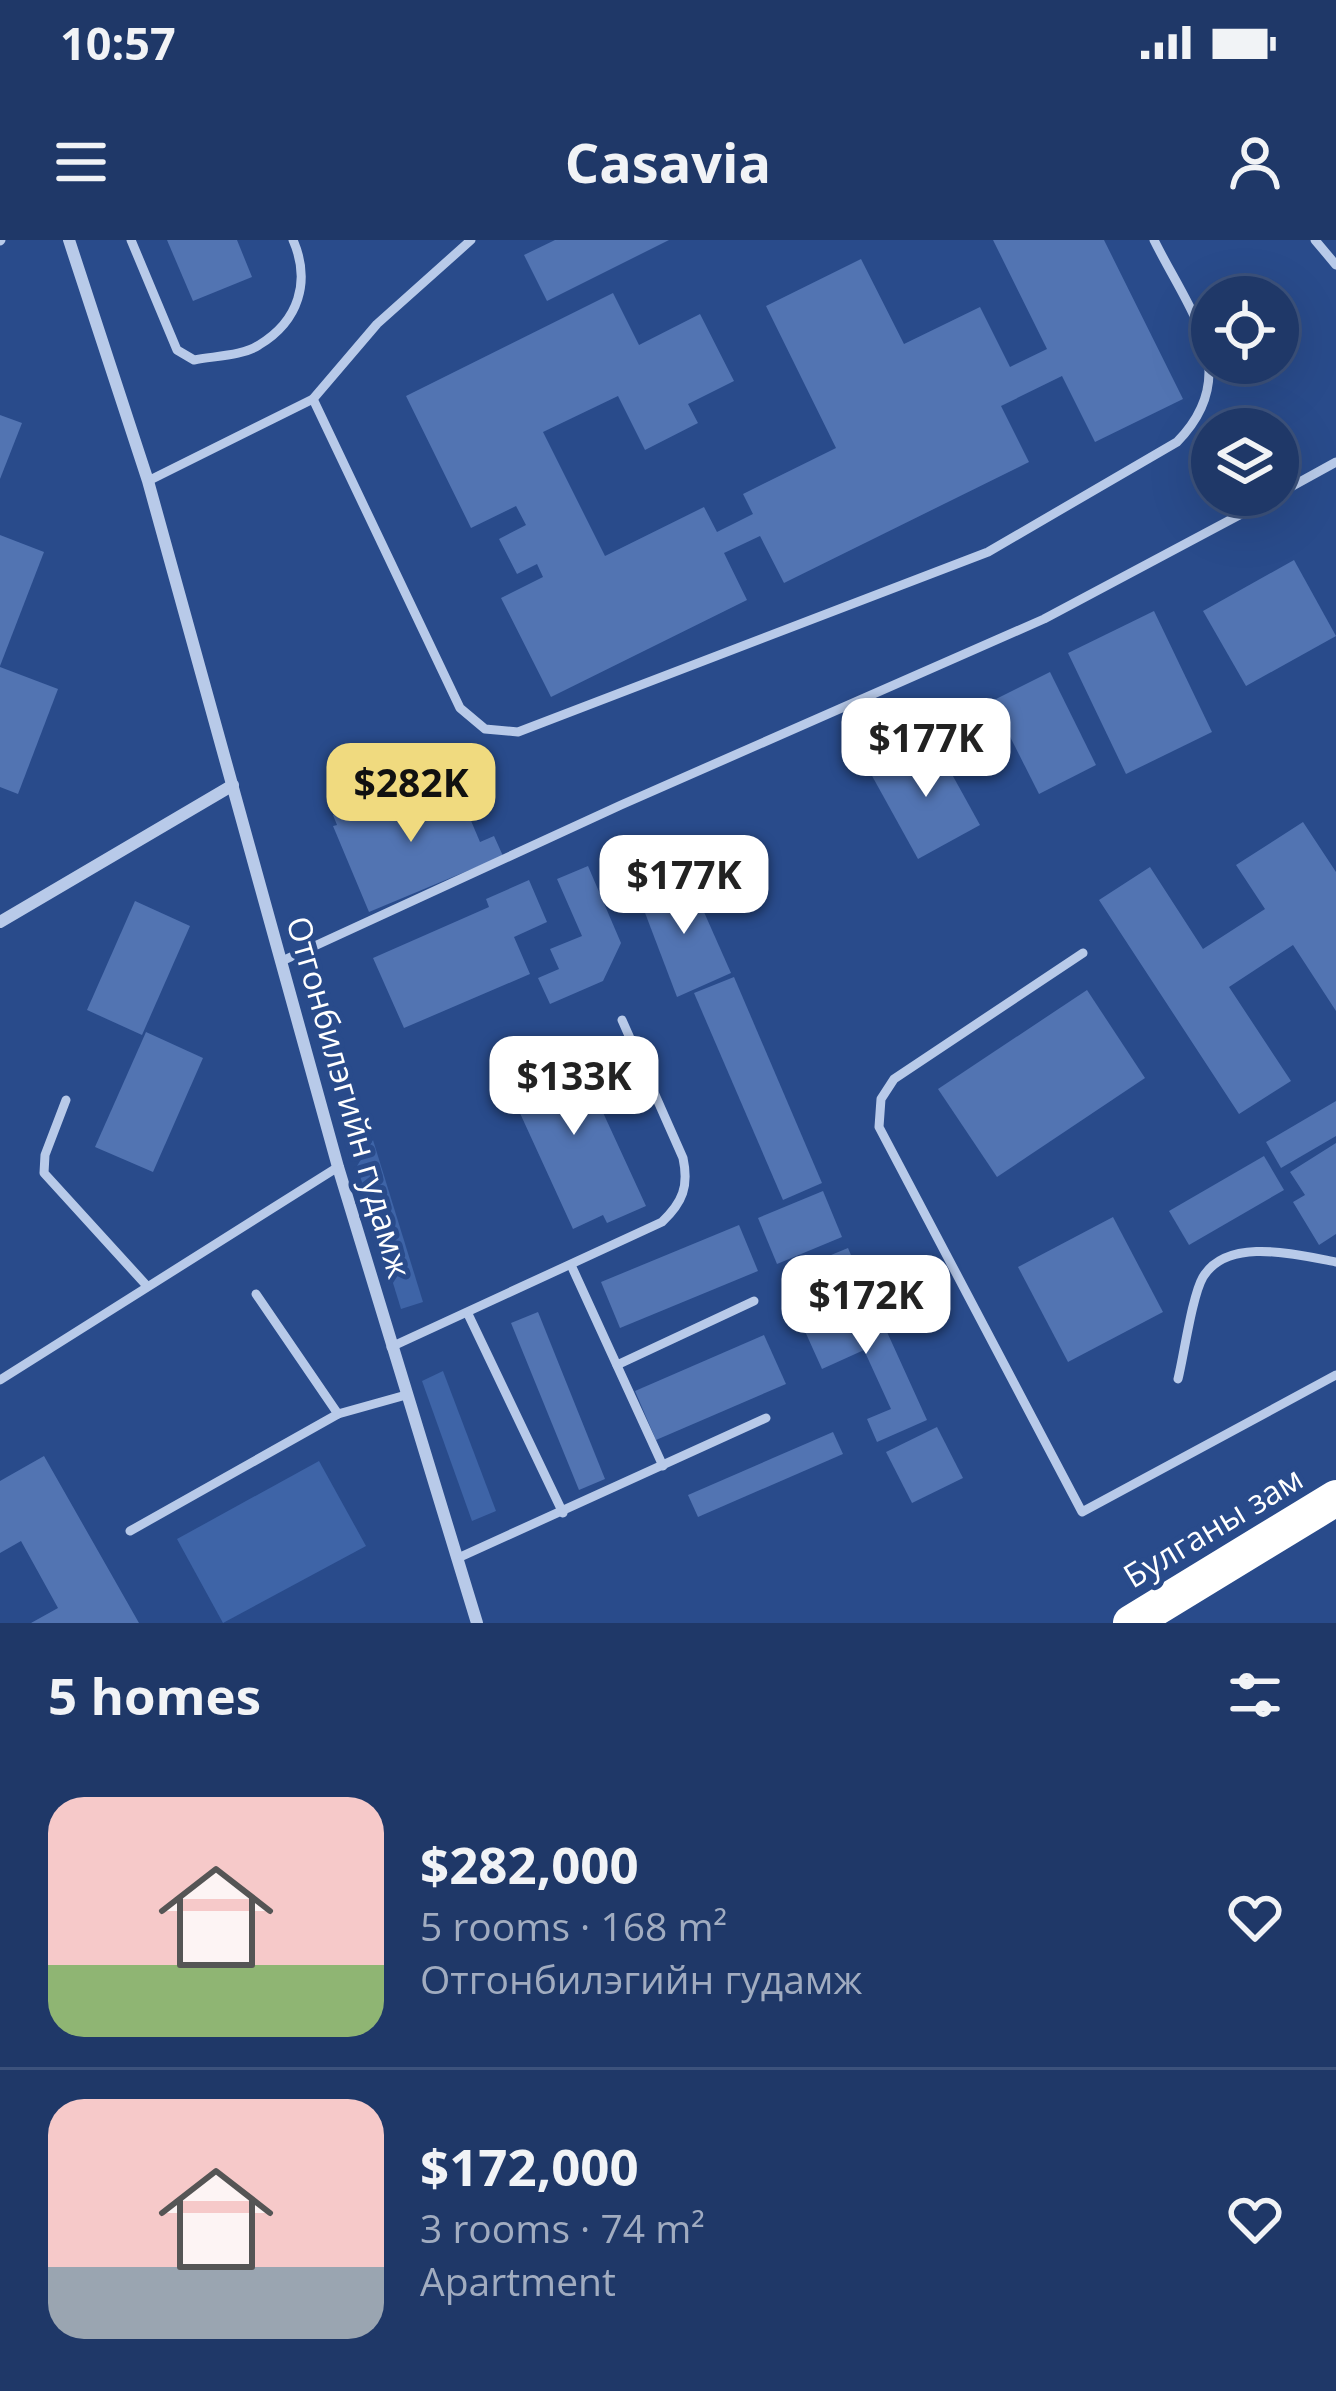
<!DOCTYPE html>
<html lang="en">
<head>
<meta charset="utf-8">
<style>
  :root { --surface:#1f3868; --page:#2c4371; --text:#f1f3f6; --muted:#a1acc0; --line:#3c527c; --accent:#f0da7f }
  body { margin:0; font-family:"Open Sans",sans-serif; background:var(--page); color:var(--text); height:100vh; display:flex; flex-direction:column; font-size:45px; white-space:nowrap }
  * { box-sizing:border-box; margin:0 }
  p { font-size:39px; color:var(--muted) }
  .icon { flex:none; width:66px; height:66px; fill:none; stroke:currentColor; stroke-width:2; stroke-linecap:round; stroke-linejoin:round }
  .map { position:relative; height:1383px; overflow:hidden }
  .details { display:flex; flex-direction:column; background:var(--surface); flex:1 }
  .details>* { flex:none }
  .buttons { position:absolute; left:1191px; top:36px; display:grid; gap:24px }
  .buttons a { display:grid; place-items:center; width:108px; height:108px; border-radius:50%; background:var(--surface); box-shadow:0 12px 48px #0002,0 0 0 3px var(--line); font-size:60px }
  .price { position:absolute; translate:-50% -102px; padding:0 27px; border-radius:24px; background:#fff; color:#222; font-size:39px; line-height:78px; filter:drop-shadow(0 3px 6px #0008) }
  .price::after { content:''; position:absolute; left:50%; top:72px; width:36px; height:27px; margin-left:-18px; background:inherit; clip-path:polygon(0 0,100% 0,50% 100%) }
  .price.on { background:var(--accent); color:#111 }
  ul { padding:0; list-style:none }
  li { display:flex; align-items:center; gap:36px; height:300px; padding:0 48px }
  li+li { border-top:3px solid var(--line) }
  li span { display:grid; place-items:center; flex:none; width:336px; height:240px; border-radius:36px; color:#555 }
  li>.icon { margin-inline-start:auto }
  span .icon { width:144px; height:144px; fill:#fffc; stroke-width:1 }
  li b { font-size:51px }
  h2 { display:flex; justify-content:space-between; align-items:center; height:144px; padding:0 48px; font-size:51px }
  .status { display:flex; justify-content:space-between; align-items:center; height:84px; padding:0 60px; background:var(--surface); direction:ltr }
  .status svg { height:33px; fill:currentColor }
  header { display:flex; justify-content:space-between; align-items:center; height:156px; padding:0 48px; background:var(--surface); font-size:54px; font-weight:700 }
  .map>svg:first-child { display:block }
  .green { fill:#3e64a7 }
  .building { fill:#5274b2 }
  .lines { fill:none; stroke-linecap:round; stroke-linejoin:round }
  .lane { stroke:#b8cae9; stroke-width:9 }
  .street { stroke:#b8cae9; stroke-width:12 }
  .highway { stroke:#fff; stroke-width:36 }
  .labels { text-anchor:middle; stroke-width:10; stroke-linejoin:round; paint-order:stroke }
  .street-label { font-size:33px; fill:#fff; stroke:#294b8b }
</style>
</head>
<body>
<div class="status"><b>10:57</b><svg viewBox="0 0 49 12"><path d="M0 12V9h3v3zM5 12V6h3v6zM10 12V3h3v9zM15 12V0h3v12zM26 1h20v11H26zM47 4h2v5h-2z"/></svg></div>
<header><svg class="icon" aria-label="menu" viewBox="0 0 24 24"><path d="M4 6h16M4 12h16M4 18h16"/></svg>Casavia<svg class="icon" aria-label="person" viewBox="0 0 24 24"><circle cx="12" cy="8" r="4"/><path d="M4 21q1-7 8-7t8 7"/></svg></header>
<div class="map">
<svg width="1336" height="1383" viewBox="0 0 1336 1383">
  <rect width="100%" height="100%" fill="#294b8b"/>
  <g class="green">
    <polygon points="373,900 423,1062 401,1069 357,926"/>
    <polygon points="443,1131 496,1271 472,1281 422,1141"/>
    <polygon points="319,1221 366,1306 223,1383 177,1299"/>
  </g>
  <g class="building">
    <polygon points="167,0 237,0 252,37 193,61"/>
    <polygon points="555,0 669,0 547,61 524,15"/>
    <polygon points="993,0 1104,0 1183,159 1095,202 1062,136 1001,166 1029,222 784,343 760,296 724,313 747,360 551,457 501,358 543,337 537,324 517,334 499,299 526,285 516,266 471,288 406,156 613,53 639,105 700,74 734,141 688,164 698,183 645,210 618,156 543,192 605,316 704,267 717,292 753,274 743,254 836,208 766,66 861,19 904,104 980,67 1010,127 1047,109"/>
    <polygon points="0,175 22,183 0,239"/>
    <polygon points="0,295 44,312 0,426"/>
    <polygon points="1294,320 1336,396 1246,446 1203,371"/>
    <polygon points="1154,371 1212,492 1126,534 1068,413"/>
    <polygon points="0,427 58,449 18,554 0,547"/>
    <polygon points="1050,432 1096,525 1039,554 992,461"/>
    <polygon points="933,500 980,585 918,619 871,534"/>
    <polygon points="455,543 480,602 494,596 503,616 369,672 333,586 337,585 333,575 364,562 369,572 417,551 420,557"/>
    <polygon points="1303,582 1336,632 1336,771 1293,705 1229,747 1291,841 1239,874 1099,660 1150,627 1203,709 1265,669 1236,625"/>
    <polygon points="588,626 621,703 603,741 550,764 538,738 559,729 550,709 582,696 557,639"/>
    <polygon points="688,636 731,733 677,757 639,657"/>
    <polygon points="529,640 547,682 514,697 530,734 404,788 373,718 489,667 486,659"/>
    <polygon points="135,661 190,686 142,795 87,770"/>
    <polygon points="734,737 822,943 783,960 694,753"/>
    <polygon points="1087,750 1145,838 997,937 938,849"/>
    <polygon points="146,792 203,818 153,932 95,907"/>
    <polygon points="571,803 646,966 607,983 603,975 573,989 502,834"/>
    <polygon points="1336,861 1336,896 1281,928 1266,902"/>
    <polygon points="1336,903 1336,994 1319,1005 1293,962 1305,955 1290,932"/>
    <polygon points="1264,916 1284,950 1189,1005 1169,971"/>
    <polygon points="823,951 842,997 777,1024 758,978"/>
    <polygon points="1113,977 1163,1072 1068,1122 1018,1027"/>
    <polygon points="739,985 758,1031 620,1088 601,1042"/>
    <polygon points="848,1008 861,1039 815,1058 802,1027"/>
    <polygon points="867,1048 927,1180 877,1202 867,1179 891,1169 864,1110 822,1129 799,1078"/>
    <polygon points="538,1072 605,1239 579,1250 511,1083"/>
    <polygon points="764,1095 786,1144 656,1200 635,1151"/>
    <polygon points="937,1187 963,1238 912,1263 886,1212"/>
    <polygon points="833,1192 843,1214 698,1277 688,1255"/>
    <polygon points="44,1216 139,1383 31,1383 58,1368 21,1301 0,1313 0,1241"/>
  </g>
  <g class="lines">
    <g class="lane">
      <path d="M131 0 177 110 194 120C213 116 243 116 259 105 299 81 311 41 293 0"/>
      <polyline points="1315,0 1336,25"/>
      <polyline points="0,1 1,0"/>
      <path d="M313 159 460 468 485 489 518 492 988 312 1177 202C1245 133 1189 71 1154 0"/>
      <polyline points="148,241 313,159 377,84 471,0"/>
      <polyline points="1278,254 1336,222"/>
      <polyline points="1083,713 894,839 881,859 879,887 1082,1272 1336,1135"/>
      <polyline points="282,721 621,565 1044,379 1277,255"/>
      <polyline points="66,860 45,915 44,933 147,1046"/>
      <polyline points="571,1025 663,1226"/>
      <polyline points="256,1054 338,1174"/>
      <polyline points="468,1074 563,1273"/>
      <path d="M391 1107 662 982C683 962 689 946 683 918L622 780"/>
      <polyline points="617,1125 754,1061"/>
      <path d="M1178 1139C1184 1115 1192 1056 1203 1037 1228 996 1297 1015 1336 1022"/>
      <polyline points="0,1140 338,927"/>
      <polyline points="130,1291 338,1174 406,1155"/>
      <polyline points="458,1318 766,1178"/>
    </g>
    <g class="street">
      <polyline points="69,0 148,241 338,927 477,1383"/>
      <polyline points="0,682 233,545"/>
    </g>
    <polyline class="highway" points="1131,1383 1336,1258"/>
  </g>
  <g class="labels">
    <g class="street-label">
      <text transform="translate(349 857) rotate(74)" y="12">Отгонбилэгийн гудамж</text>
      <text transform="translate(1213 1287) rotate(-31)" y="12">Булганы зам</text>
    </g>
  </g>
</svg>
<div class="buttons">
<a><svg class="icon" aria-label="locate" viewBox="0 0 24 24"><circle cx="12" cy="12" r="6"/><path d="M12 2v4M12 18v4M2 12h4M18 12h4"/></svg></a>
<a><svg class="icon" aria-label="layers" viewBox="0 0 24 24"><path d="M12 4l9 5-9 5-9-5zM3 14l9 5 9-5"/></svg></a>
</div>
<b class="price" style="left:926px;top:560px">$177K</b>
<b class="price on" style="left:411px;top:605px">$282K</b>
<b class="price" style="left:684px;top:697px">$177K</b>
<b class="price" style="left:574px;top:898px">$133K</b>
<b class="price" style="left:866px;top:1117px">$172K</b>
</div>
<section class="details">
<h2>5 homes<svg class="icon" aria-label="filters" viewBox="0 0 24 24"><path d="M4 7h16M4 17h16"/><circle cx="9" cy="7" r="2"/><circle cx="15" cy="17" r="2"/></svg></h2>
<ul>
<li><span style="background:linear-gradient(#f6c9c9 70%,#8fb573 0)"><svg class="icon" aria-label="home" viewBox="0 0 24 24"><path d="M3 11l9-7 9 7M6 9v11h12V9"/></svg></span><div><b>$282,000</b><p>5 rooms · 168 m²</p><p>Отгонбилэгийн гудамж</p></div><svg class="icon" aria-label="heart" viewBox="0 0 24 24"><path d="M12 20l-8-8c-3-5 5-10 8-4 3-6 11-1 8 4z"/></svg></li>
<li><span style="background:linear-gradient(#f6c9c9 70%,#9aa5b1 0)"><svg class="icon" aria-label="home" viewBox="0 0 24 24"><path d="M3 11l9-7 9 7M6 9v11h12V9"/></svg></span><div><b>$172,000</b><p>3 rooms · 74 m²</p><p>Apartment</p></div><svg class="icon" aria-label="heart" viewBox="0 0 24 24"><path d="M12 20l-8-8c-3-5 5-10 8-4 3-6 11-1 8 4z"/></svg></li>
</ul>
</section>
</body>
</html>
